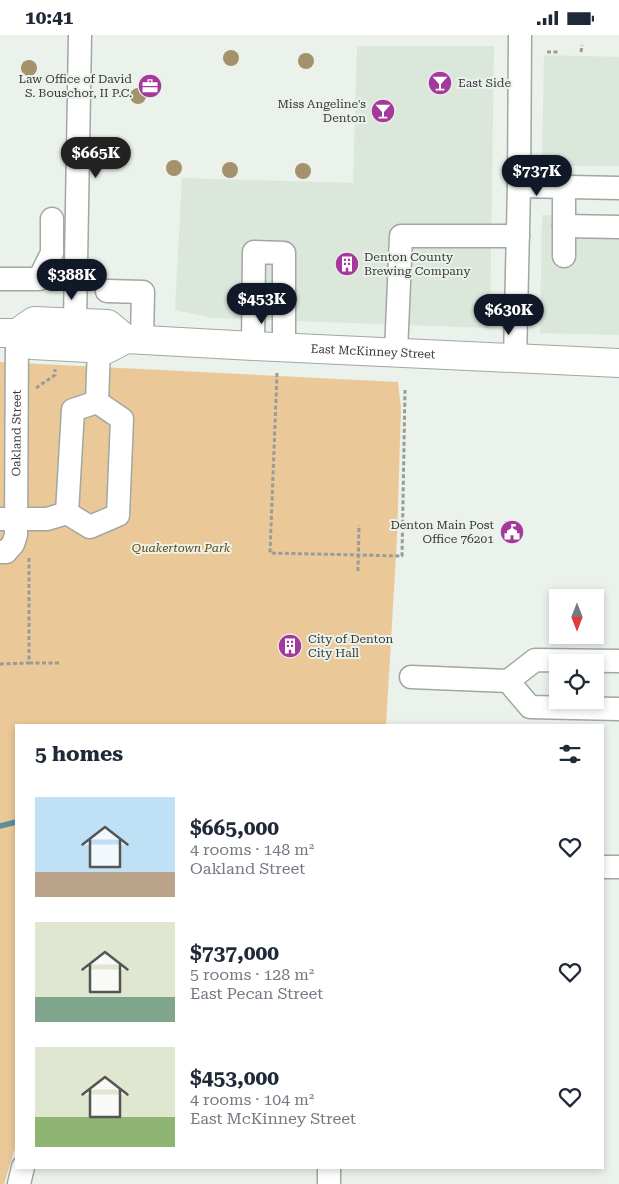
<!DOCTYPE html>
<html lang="en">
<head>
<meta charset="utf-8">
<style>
  :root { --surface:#fff; --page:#f2f2f3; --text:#1f2937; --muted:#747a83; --accent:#111827 }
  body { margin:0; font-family:"Roboto Serif",serif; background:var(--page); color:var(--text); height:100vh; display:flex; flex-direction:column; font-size:19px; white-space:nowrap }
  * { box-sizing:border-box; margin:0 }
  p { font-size:16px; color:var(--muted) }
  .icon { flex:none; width:28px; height:28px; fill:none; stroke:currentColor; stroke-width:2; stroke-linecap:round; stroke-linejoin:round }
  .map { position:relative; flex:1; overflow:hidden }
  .details { position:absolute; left:15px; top:689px; width:589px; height:445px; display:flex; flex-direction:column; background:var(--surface); border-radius:0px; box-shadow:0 2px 8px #0003 }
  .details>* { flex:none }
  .needle { width:32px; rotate:180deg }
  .controls { position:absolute; left:549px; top:554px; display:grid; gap:10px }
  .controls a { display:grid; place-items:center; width:55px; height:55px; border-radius:0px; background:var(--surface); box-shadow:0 2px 8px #0003; font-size:25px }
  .price { position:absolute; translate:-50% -42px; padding:0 11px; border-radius:18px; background:var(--accent); color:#fff; font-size:16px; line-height:32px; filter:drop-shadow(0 1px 2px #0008) }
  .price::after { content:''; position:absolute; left:50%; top:30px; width:15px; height:11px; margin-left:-8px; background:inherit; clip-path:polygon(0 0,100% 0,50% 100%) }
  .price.active { background:#222; color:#fff }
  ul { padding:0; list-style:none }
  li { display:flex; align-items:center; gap:15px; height:125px; padding:0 20px }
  li span { display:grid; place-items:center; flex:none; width:140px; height:100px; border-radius:0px; color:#555 }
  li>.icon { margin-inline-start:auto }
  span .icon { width:60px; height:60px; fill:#fffc; stroke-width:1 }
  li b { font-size:21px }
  h2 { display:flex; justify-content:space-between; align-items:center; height:60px; padding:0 20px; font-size:21px }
  .status { display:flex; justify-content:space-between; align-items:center; height:35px; padding:0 25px; background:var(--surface); direction:ltr }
  .status svg { height:14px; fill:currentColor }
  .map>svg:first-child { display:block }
  .built { fill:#dce7dc }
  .green { fill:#ebc898 }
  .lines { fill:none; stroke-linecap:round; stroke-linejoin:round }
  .stream { stroke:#5b8f9a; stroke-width:5.5 }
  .minor-casing { stroke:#a1a7a1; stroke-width:25 }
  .major-casing { stroke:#a1a7a1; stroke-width:30 }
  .path { stroke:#989c98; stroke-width:3; stroke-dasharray:4 2.5; stroke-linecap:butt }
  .minor { stroke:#fff; stroke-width:22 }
  .major { stroke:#fff; stroke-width:28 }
  .tree { fill:#a3926c }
  .labels { text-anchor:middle; stroke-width:4; stroke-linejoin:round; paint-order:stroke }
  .poi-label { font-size:12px; fill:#373a37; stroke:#ebf1eb; text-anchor:end }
  .street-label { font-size:12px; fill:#373a37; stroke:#ebf1eb }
  .park-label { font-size:12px; font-style:italic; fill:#684505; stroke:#ebf1eb }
</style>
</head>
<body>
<div class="status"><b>10:41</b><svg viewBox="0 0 49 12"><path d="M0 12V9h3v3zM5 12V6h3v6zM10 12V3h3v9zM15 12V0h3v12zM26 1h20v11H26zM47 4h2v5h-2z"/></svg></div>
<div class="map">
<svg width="619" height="1149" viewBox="0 0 619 1149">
  <rect width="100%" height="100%" fill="#ebf1eb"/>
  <g class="built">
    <polygon points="357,11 494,11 490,293 212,283 175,275 182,143 353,148"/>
    <polygon points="544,20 619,22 619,131 547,131 542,127"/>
    <polygon points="542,180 619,181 619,300 540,298"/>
  </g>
  <polygon class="green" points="0,327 398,347 401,373 397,503 386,690 16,690 16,1110 4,1149 0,1149"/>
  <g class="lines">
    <polyline class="stream" points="0,791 16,787"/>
    <g class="minor-casing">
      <g id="minor">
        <polyline points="519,151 619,153"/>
        <polyline points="564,191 619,192"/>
        <polyline points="564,221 564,152"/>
        <polyline points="0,244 39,244 52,218 52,184"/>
        <polyline points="107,256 143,257 142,305"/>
        <polyline points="75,287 80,0"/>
        <polyline points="253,311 254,217 284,218 284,312"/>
        <polyline points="396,317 401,201 518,201"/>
        <polyline points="515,323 519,151 520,0"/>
        <polygon points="97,367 122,384 118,480 90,492 67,478 73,375"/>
        <polyline points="97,367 99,313"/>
        <polyline points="0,484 47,484 67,478"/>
        <path id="s1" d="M0 517H6L13 509 16 500 17 298"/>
        <polyline points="411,642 508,646 535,625 619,626"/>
        <polyline points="508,646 530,672 619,674"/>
        <polyline points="602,832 619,832"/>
        <polyline points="329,1132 329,1149"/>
        <polyline points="19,1149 23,1132"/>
      </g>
    </g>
    <g class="major-casing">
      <g id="major">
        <path id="s2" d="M0 298H17L32 310 107 314 126 304 253 311 619 328"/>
        <polyline points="17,298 34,286 108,289 126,304"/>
      </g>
    </g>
    <g class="path">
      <polyline points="547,17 559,17"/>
      <polyline points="581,17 582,10"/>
      <polyline points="277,338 270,518 402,521 405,355"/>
      <polyline points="36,353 55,340 55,334"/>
      <polyline points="358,536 359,490"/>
      <polyline points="29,628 61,628"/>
      <polyline points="0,629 29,628 29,523"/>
    </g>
    <use href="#minor" class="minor"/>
    <use href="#major" class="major"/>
  </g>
  <g class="tree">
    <circle cx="231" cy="23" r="8"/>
    <circle cx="306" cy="26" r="8"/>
    <circle cx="29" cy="33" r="8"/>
    <circle cx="138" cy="61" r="8"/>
    <circle cx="174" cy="133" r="8"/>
    <circle cx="230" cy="135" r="8"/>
    <circle cx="303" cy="136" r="8"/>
  </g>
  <defs>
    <g id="bar-disc" transform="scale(1.25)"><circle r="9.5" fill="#a4399b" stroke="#ebf1eb"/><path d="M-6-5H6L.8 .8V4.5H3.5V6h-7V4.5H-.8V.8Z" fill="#fff"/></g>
    <g id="office-disc" transform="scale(1.25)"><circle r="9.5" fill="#a4399b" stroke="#ebf1eb"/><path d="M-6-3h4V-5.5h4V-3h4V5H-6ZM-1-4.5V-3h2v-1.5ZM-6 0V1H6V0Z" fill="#fff"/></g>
    <g id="building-disc" transform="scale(1.25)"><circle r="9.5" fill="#a4399b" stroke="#ebf1eb"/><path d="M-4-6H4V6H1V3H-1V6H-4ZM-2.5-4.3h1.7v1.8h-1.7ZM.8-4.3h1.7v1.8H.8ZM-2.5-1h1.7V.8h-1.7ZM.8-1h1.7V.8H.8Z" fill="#fff"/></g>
    <g id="civic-disc" transform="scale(1.25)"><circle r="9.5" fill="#a4399b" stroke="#ebf1eb"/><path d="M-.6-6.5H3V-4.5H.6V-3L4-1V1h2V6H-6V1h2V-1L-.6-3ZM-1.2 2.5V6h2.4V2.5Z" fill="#fff"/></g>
  </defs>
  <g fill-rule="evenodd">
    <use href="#bar-disc" x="440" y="48"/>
    <use href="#office-disc" x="150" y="51"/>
    <use href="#bar-disc" x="383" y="76"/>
    <use href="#building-disc" x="347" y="229"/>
    <use href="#civic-disc" x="512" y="497"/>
    <use href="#building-disc" x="290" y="611"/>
  </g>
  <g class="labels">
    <g class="poi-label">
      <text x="132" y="48">Law Office of David<tspan x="132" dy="14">S. Bouschor, II P.C.</tspan></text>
      <text x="458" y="52" text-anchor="start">East Side</text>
      <text x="366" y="73">Miss Angeline's<tspan x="366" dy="14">Denton</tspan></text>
      <text x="364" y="226" text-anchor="start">Denton County<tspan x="364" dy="14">Brewing Company</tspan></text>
      <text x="494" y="494">Denton Main Post<tspan x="494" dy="14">Office 76201</tspan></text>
      <text x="308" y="608" text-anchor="start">City of Denton<tspan x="308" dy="14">City Hall</tspan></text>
    </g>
    <g class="street-label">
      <text dy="4" stroke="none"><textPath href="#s2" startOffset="380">East McKinney Street</textPath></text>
      <text dy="4" stroke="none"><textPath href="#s1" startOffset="128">Oakland Street</textPath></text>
    </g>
    <g class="park-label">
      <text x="181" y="517">Quakertown Park</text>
    </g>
  </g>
</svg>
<div class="controls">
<a><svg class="needle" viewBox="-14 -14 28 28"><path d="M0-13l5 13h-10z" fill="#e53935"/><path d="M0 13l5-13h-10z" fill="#747a83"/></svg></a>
<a><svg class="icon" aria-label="locate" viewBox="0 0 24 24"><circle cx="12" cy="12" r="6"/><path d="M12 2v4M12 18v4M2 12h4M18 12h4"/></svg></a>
</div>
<b class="price active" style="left:96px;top:144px">$665K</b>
<b class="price" style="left:537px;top:162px">$737K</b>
<b class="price" style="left:72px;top:266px">$388K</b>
<b class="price" style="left:262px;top:290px">$453K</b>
<b class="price" style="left:509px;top:301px">$630K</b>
<section class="details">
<h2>5 homes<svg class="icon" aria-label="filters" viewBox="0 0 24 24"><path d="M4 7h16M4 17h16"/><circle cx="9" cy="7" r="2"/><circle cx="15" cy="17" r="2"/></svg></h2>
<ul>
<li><span style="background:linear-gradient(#bfe0f5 75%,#b9a48a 0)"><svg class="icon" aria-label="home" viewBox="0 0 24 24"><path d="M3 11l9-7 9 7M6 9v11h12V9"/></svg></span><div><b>$665,000</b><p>4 rooms · 148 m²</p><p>Oakland Street</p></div><svg class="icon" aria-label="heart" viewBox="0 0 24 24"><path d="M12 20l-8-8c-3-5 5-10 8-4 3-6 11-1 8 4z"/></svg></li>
<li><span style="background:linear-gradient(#dfe7d0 75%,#7fa58c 0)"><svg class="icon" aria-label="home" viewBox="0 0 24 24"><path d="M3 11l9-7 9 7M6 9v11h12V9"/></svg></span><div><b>$737,000</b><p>5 rooms · 128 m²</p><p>East Pecan Street</p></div><svg class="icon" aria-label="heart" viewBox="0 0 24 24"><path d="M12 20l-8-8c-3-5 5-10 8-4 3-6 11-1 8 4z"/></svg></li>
<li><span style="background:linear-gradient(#dfe7d0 70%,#8fb573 0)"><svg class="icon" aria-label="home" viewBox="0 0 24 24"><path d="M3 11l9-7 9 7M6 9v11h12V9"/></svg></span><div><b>$453,000</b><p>4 rooms · 104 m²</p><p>East McKinney Street</p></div><svg class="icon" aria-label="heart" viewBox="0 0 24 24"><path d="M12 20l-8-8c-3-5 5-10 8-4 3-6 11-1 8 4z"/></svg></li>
</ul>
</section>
</div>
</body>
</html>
